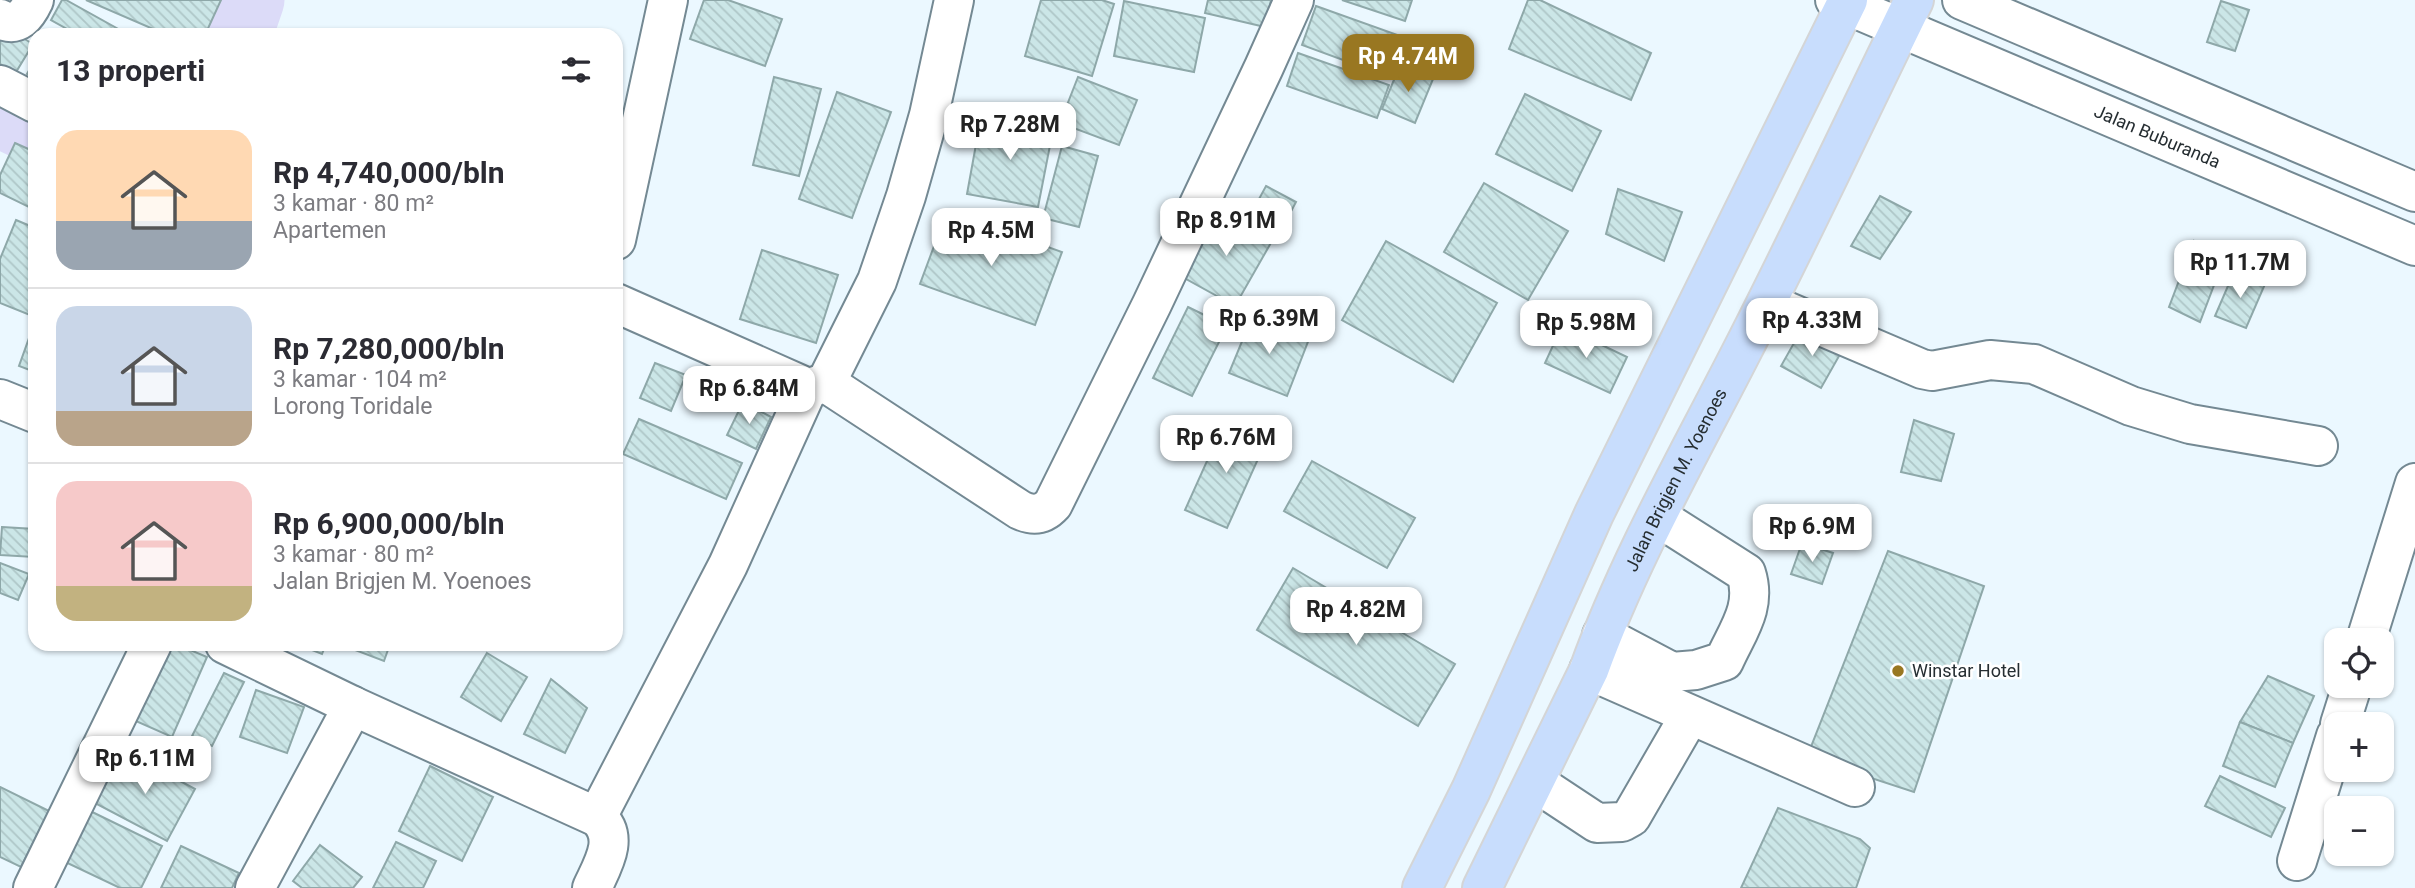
<!DOCTYPE html>
<html lang="id">
<head>
<meta charset="utf-8">
<style>
  :root { --surface:#fff; --page:#f7f7f7; --text:#2b2b33; --muted:#7c7c81; --line:#e1e1e2; --accent:#997721 }
  body { margin:0; font-family:Roboto,sans-serif; background:var(--page); color:var(--text); height:100vh; display:flex; flex-direction:column; font-size:26px; white-space:nowrap }
  * { box-sizing:border-box; margin:0 }
  p { font-size:23px; color:var(--muted) }
  .icon { flex:none; width:38px; height:38px; fill:none; stroke:currentColor; stroke-width:2; stroke-linecap:round; stroke-linejoin:round }
  .map { position:relative; flex:1; overflow:hidden }
  .side { position:absolute; left:28px; top:28px; width:595px; height:623px; display:flex; flex-direction:column; background:var(--surface); border-radius:21px; box-shadow:0 2px 5px #0004 }
  .side>* { flex:none }
  .controls { position:absolute; left:2324px; top:628px; display:grid; gap:14px }
  .controls a { display:grid; place-items:center; width:70px; height:70px; border-radius:14px; background:var(--surface); box-shadow:0 2px 5px #0004; font-size:35px }
  .price { position:absolute; translate:-50% -60px; padding:0 16px; border-radius:14px; background:#fff; color:#222; font-size:23px; line-height:46px; filter:drop-shadow(0 2px 4px #0008) }
  .price::after { content:''; position:absolute; left:50%; top:42px; width:21px; height:16px; margin-left:-10px; background:inherit; clip-path:polygon(0 0,100% 0,50% 100%) }
  .price.on { background:var(--accent); color:#fff }
  ul { padding:0; list-style:none }
  li { display:flex; align-items:center; gap:21px; height:175px; padding:0 28px }
  li+li { border-top:2px solid var(--line) }
  li span { display:grid; place-items:center; flex:none; width:196px; height:140px; border-radius:21px; color:#555 }
  li>.icon { margin-inline-start:auto }
  span .icon { width:84px; height:84px; fill:#fffc; stroke-width:1 }
  li b { font-size:30px }
  h2 { display:flex; justify-content:space-between; align-items:center; height:84px; padding:0 28px; font-size:30px }
  .map>svg:first-child { display:block }
  .lines { fill:none; stroke-linecap:round; stroke-linejoin:round }
  .river { stroke:#dcdbf8; stroke-width:65 }
  .building { fill:url(#building-back-hatch); stroke:#8ea8a9; stroke-width:2 }
  .minor-casing { stroke:#748993; stroke-width:42 }
  .major-casing { stroke:#d4d5d6; stroke-width:42 }
  .minor { stroke:#fff; stroke-width:38 }
  .major { stroke:#c8ddfd; stroke-width:38 }
  .poi-dot { fill:#997721; stroke:#fff; stroke-width:2.5 }
  .labels { text-anchor:middle; stroke-width:5; stroke-linejoin:round; paint-order:stroke }
  .street-label { font-size:18px; fill:#262e32; stroke:#fff }
  .poi-label { font-size:18px; fill:#262e32; stroke:#fff; text-anchor:start }
</style>
</head>
<body>
<div class="map">
<svg width="2415" height="888" viewBox="0 0 2415 888">
  <defs>
    <pattern id="building-back-hatch" width="6" height="6" patternUnits="userSpaceOnUse" patternTransform="scale(1.75)"><rect width="6" height="6" fill="#cbe6e7"/><path d="M-1 5l2 2M0 0l6 6M5-1l2 2" fill="none" stroke="#aec6c7"/></pattern>
  </defs>
  <rect width="100%" height="100%" fill="#ebf8ff"/>
  <g class="lines">
    <g class="river">
      <polyline points="240,35 252,0"/>
      <polyline points="0,115 35,132"/>
    </g>
  </g>
  <g class="building">
    <polygon points="62,0 66,0 129,35 78,35 51,20"/>
    <polygon points="86,0 221,0 205,35 167,35"/>
    <polygon points="704,0 728,0 782,19 765,66 690,39"/>
    <polygon points="1041,0 1102,0 1114,4 1092,76 1025,56"/>
    <polygon points="1208,0 1271,0 1265,27 1205,13"/>
    <polygon points="1342,0 1412,0 1405,21"/>
    <polygon points="1528,0 1540,0 1651,53 1631,100 1509,49"/>
    <polygon points="1124,1 1205,18 1194,72 1114,56"/>
    <polygon points="2221,1 2249,10 2235,51 2207,42"/>
    <polygon points="1316,6 1406,38 1392,78 1302,45"/>
    <polygon points="4,27 33,44 13,77 0,69 0,33"/>
    <polygon points="1298,53 1389,85 1377,118 1287,86"/>
    <polygon points="35,60 35,79 27,74"/>
    <polygon points="1400,65 1433,79 1415,123 1382,109"/>
    <polygon points="774,77 821,89 799,176 753,165"/>
    <polygon points="1078,77 1137,100 1119,145 1060,123"/>
    <polygon points="837,92 891,112 852,218 799,199"/>
    <polygon points="1525,94 1601,131 1572,191 1496,154"/>
    <polygon points="981,117 1053,130 1038,207 967,194"/>
    <polygon points="15,143 35,152 35,210 0,193 0,175"/>
    <polygon points="1062,146 1098,156 1079,227 1043,218"/>
    <polygon points="1484,183 1568,231 1528,300 1444,252"/>
    <polygon points="1266,186 1296,202 1276,240 1246,223"/>
    <polygon points="1618,189 1682,212 1664,261 1606,234"/>
    <polygon points="1880,196 1911,212 1880,259 1851,246"/>
    <polygon points="1217,209 1272,241 1235,306 1179,275"/>
    <polygon points="947,211 1062,252 1035,325 920,284"/>
    <polygon points="16,220 35,228 35,317 0,303 0,259"/>
    <polygon points="1386,241 1497,303 1453,382 1342,320"/>
    <polygon points="2194,241 2222,264 2200,322 2169,307"/>
    <polygon points="762,250 838,275 816,343 740,319"/>
    <polygon points="2234,272 2265,284 2246,328 2215,316"/>
    <polygon points="1188,307 1227,326 1192,396 1153,378"/>
    <polygon points="1252,317 1309,339 1287,396 1229,373"/>
    <polygon points="1562,326 1627,357 1610,393 1545,363"/>
    <polygon points="33,327 35,328 35,372 19,366"/>
    <polygon points="1803,327 1843,349 1821,388 1781,366"/>
    <polygon points="655,363 686,375 671,411 640,398"/>
    <polygon points="743,402 771,417 756,449 727,435"/>
    <polygon points="639,419 742,463 726,499 623,454"/>
    <polygon points="1914,420 1954,434 1941,481 1901,472"/>
    <polygon points="1225,421 1267,439 1227,528 1185,510"/>
    <polygon points="1312,461 1415,518 1387,568 1284,511"/>
    <polygon points="2,527 35,529 34,557 0,555"/>
    <polygon points="1802,543 1833,553 1822,584 1791,574"/>
    <polygon points="1888,551 1984,586 1914,792 1807,757"/>
    <polygon points="0,563 29,574 18,600 0,593"/>
    <polygon points="1293,568 1455,664 1418,726 1257,630"/>
    <polygon points="161,644 176,644 207,657 172,737 129,718"/>
    <polygon points="297,644 326,644 322,654"/>
    <polygon points="348,644 390,644 384,661 347,647"/>
    <polygon points="487,653 527,677 501,721 461,697"/>
    <polygon points="224,673 244,682 212,746 192,736"/>
    <polygon points="2268,676 2314,696 2293,743 2240,722"/>
    <polygon points="551,679 587,708 565,753 524,734"/>
    <polygon points="256,690 304,707 287,753 240,737"/>
    <polygon points="2240,722 2293,743 2275,787 2223,766"/>
    <polygon points="122,750 195,789 167,841 95,803"/>
    <polygon points="430,766 493,797 462,861 399,831"/>
    <polygon points="2220,776 2285,808 2271,837 2205,806"/>
    <polygon points="0,787 49,811 21,867 0,857"/>
    <polygon points="84,808 162,846 141,888 120,888 59,859"/>
    <polygon points="1778,808 1860,839 1870,848 1856,888 1741,888"/>
    <polygon points="396,842 436,861 423,888 373,888"/>
    <polygon points="320,845 362,877 353,888 302,888 293,881"/>
    <polygon points="181,846 239,873 232,888 161,888"/>
  </g>
  <g class="lines">
    <g class="minor-casing">
      <g id="minor">
        <path id="s1" d="M1835 0 2415 246"/>
        <polyline points="1962,0 2415,192"/>
        <path d="M0 19C18 28 27 15 34 0"/>
        <polyline points="0,85 35,103"/>
        <polyline points="616,240 668,0"/>
        <path d="M616 303 808 388 826 383 1020 510C1033 516 1043 515 1053 504L1152 304 1264 67 1294 0"/>
        <polyline points="1767,303 1922,369 1932,371 1990,360 2034,364 2131,406 2190,424 2318,446"/>
        <polyline points="826,383 877,281 906,196 929,115 954,0"/>
        <polyline points="0,399 35,413"/>
        <path d="M1602 635 1672 672 1696 670 1724 661C1738 630 1757 607 1746 573L1658 517"/>
        <polyline points="2366,640 2415,483"/>
        <path d="M225 644 353 706 597 817C621 837 602 866 592 888"/>
        <polyline points="1589,670 1855,787"/>
        <polyline points="2340,724 2352,686"/>
        <polyline points="1535,782 1597,823 1622,822 1631,817 1690,715"/>
        <polyline points="597,817 728,565 808,388"/>
        <polyline points="2297,861 2336,736"/>
        <polyline points="33,888 152,644"/>
        <polyline points="255,888 353,706"/>
      </g>
    </g>
    <g class="major-casing">
      <g id="major">
        <polyline points="1422,888 1471,790 1594,514 1848,0"/>
        <path id="s2" d="M1482 888 1589 670C1629 559 1690 453 1743 349 1802 234 1857 116 1914 0"/>
      </g>
    </g>
    <use href="#minor" class="minor"/>
    <use href="#major" class="major"/>
  </g>
  <circle class="poi-dot" cx="1898" cy="671" r="7"/>
  <g class="labels">
    <g class="street-label">
      <text dy="6" stroke="none"><textPath href="#s1" startOffset="350">Jalan Buburanda</textPath></text>
      <text dy="6" stroke="none"><textPath href="#s2" startOffset="452">Jalan Brigjen M. Yoenoes</textPath></text>
    </g>
    <g class="poi-label">
      <text x="1912" y="677">Winstar Hotel</text>
    </g>
  </g>
</svg>
<div class="controls">
<a><svg class="icon" aria-label="locate" viewBox="0 0 24 24"><circle cx="12" cy="12" r="6"/><path d="M12 2v4M12 18v4M2 12h4M18 12h4"/></svg></a>
<a>+</a>
<a>−</a>
</div>
<b class="price on" style="left:1408px;top:94px">Rp 4.74M</b>
<b class="price" style="left:1010px;top:162px">Rp 7.28M</b>
<b class="price" style="left:1226px;top:258px">Rp 8.91M</b>
<b class="price" style="left:991px;top:268px">Rp 4.5M</b>
<b class="price" style="left:2240px;top:300px">Rp 11.7M</b>
<b class="price" style="left:1269px;top:356px">Rp 6.39M</b>
<b class="price" style="left:1812px;top:358px">Rp 4.33M</b>
<b class="price" style="left:1586px;top:360px">Rp 5.98M</b>
<b class="price" style="left:749px;top:426px">Rp 6.84M</b>
<b class="price" style="left:1226px;top:475px">Rp 6.76M</b>
<b class="price" style="left:1812px;top:564px">Rp 6.9M</b>
<b class="price" style="left:1356px;top:647px">Rp 4.82M</b>
<b class="price" style="left:145px;top:796px">Rp 6.11M</b>
<section class="side">
<h2>13 properti<svg class="icon" aria-label="filters" viewBox="0 0 24 24"><path d="M4 7h16M4 17h16"/><circle cx="9" cy="7" r="2"/><circle cx="15" cy="17" r="2"/></svg></h2>
<ul>
<li><span style="background:linear-gradient(#ffd9b3 65%,#9aa5b1 0)"><svg class="icon" aria-label="home" viewBox="0 0 24 24"><path d="M3 11l9-7 9 7M6 9v11h12V9"/></svg></span><div><b>Rp 4,740,000/bln</b><p>3 kamar · 80 m²</p><p>Apartemen</p></div></li>
<li><span style="background:linear-gradient(#c9d6e8 75%,#b9a48a 0)"><svg class="icon" aria-label="home" viewBox="0 0 24 24"><path d="M3 11l9-7 9 7M6 9v11h12V9"/></svg></span><div><b>Rp 7,280,000/bln</b><p>3 kamar · 104 m²</p><p>Lorong Toridale</p></div></li>
<li><span style="background:linear-gradient(#f6c9c9 75%,#c2b280 0)"><svg class="icon" aria-label="home" viewBox="0 0 24 24"><path d="M3 11l9-7 9 7M6 9v11h12V9"/></svg></span><div><b>Rp 6,900,000/bln</b><p>3 kamar · 80 m²</p><p>Jalan Brigjen M. Yoenoes</p></div></li>
</ul>
</section>
</div>
</body>
</html>
